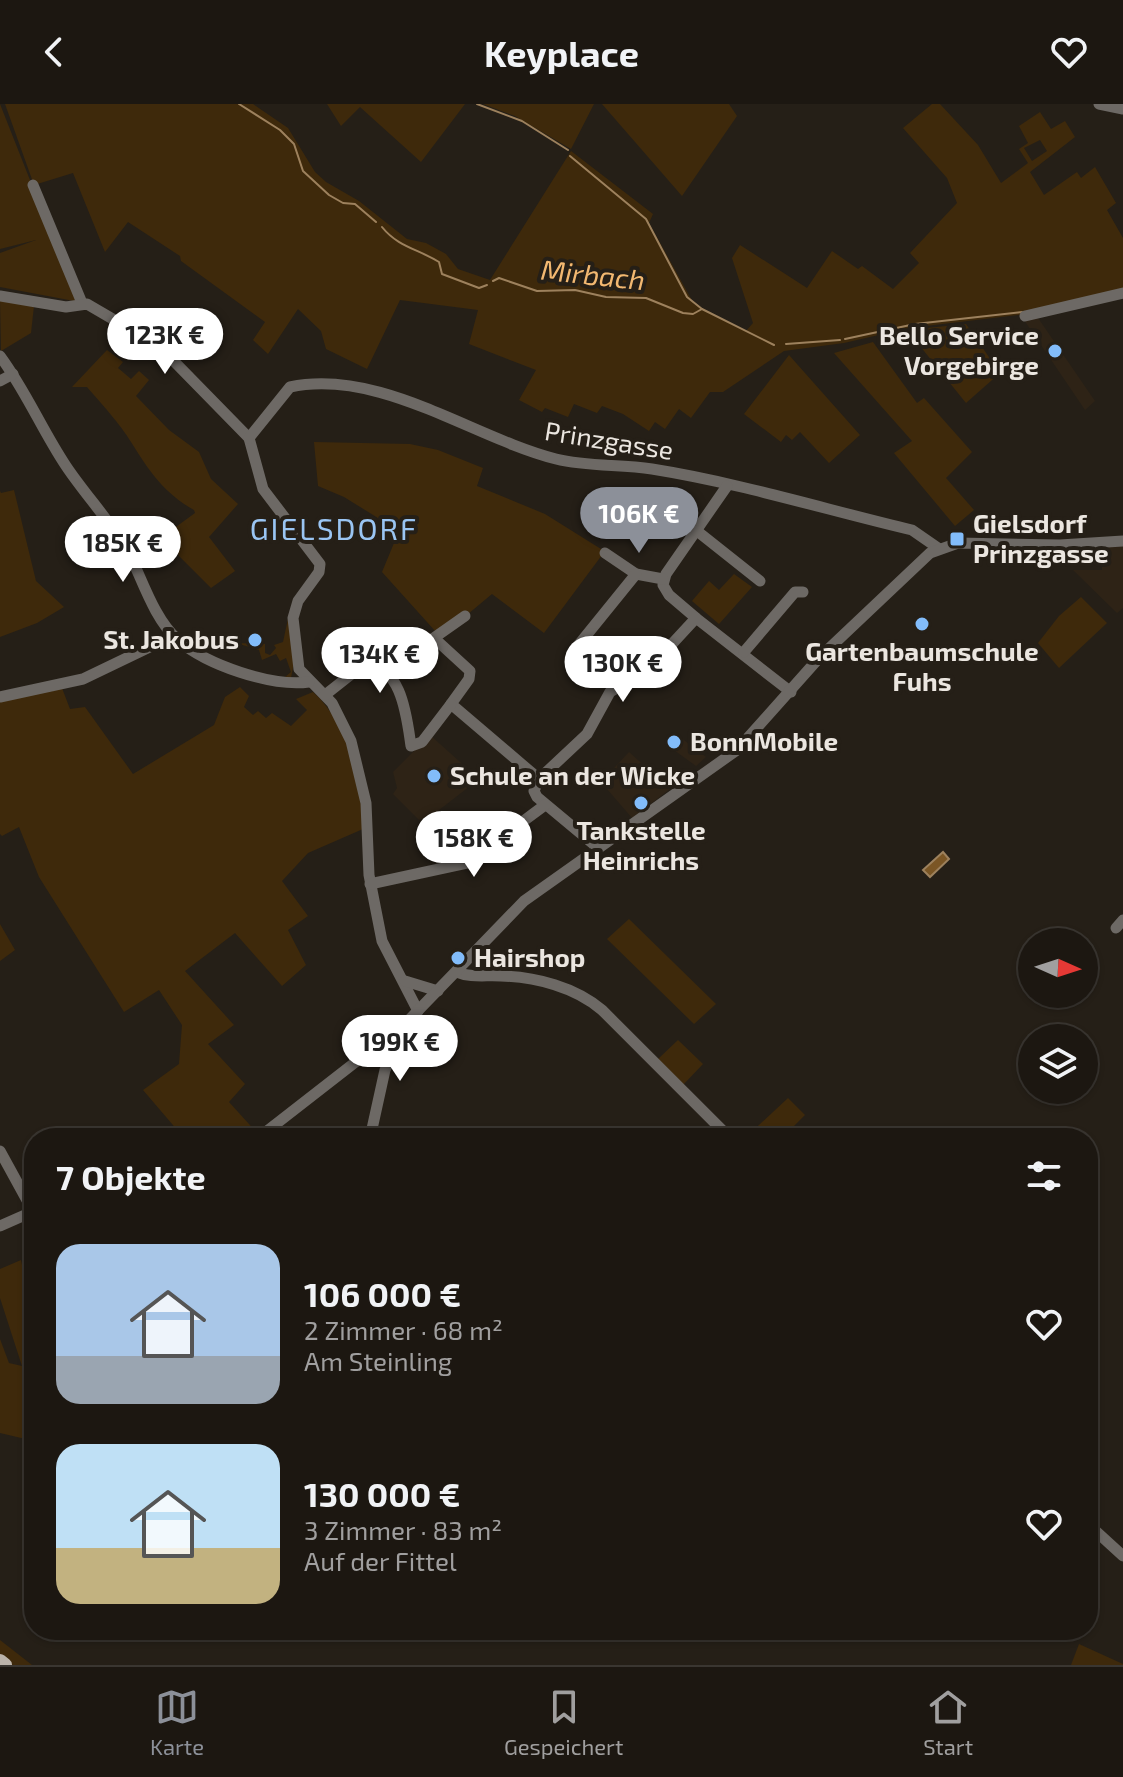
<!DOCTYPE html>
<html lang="de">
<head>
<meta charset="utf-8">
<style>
  :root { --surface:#1c1711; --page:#25201a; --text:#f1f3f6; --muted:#a09f9f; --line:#3a3631; --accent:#8c9099 }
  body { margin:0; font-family:"Exo 2",sans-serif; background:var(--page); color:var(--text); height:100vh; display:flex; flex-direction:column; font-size:30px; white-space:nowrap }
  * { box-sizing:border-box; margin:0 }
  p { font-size:26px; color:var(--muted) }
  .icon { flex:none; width:44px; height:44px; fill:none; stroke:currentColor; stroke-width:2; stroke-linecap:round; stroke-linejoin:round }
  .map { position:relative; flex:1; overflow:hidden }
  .sheet { position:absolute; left:24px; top:1024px; width:1074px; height:512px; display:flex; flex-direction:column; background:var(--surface); border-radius:32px; box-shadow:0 2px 6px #0004,0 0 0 2px var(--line) }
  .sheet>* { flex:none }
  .needle { width:52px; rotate:93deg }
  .tools { position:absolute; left:1018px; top:824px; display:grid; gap:16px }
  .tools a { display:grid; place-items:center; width:80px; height:80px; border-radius:50%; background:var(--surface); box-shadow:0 2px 6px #0004,0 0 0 2px var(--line); font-size:40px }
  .price { position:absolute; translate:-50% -68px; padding:0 18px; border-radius:28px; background:#fff; color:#222; font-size:26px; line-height:52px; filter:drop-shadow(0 2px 4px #0008) }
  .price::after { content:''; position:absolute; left:50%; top:48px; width:24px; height:18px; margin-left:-12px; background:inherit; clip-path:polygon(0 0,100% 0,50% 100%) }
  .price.on { background:var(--accent); color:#fff }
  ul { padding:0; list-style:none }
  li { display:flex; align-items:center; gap:24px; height:200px; padding:0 32px }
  li span { display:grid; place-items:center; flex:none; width:224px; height:160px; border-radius:24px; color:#555 }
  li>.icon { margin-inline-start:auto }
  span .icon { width:96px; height:96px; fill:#fffc; stroke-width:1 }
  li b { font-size:34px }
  h2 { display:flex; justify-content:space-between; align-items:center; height:96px; padding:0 32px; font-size:34px }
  header { display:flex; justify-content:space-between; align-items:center; height:104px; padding:0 32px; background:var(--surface); font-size:36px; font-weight:700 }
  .menu { display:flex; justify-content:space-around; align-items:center; height:112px; border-top:2px solid var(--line); background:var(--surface); font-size:22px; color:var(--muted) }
  .menu a { display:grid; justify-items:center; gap:4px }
  .menu .on { color:var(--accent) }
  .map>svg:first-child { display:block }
  .built { fill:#2e2316 }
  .green { fill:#3e290b; fill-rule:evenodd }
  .water { fill:#7b5625; stroke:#9d815d; stroke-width:2 }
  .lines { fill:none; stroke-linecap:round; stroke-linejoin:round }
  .stream { stroke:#9d815d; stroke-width:2 }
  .minor { stroke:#6d6965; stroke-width:11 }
  .major { stroke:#bbb3aa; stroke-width:14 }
  .poi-dot { fill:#82bcfa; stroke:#251f17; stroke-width:3 }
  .labels { text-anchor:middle; stroke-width:8; stroke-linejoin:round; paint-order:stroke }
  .poi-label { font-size:26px; font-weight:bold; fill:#ebe6e0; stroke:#251f17; text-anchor:start }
  .street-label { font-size:26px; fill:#ebe6e0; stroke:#251f17 }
  .water-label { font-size:28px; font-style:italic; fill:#f2b871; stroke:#251f17 }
  .quarter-label { font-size:30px; letter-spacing:2px; fill:#9ac5f3; stroke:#251f17 }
</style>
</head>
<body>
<header><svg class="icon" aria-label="back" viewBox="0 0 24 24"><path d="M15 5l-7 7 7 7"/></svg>Keyplace<svg class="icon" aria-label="heart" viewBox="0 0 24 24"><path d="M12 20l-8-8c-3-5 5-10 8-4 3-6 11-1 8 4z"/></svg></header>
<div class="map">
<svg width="1123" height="1561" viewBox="0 0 1123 1561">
  <rect width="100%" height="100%" fill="#251f17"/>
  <g class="built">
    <polygon points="1036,211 1095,297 1085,306 1022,213"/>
    <polygon points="1123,440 1123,504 1117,509 1073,466 1102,466 1102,442"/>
    <polygon points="676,630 706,653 696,662 667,641"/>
    <polygon points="430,631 479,675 434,710 419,716 393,690 397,684 393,668"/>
    <polygon points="629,648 670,685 632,714 601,678"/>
  </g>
  <g class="green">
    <polygon points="0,0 77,195 74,197 0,183 0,149 36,136 0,145"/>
    <path d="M5 0H253L288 24 315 68 326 78 359 97 407 135 426 139 446 150 458 165 490 176 571 47 653 110 649 119 694 200 746 227 753 219 732 154 740 141 807 184 832 147 858 165 862 162 893 185 919 159 910 149 957 99 947 74 903 24 932 0H940L978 41 1001 79 1028 59 1019 45 1028 39 1019 22 1040 8 1051 25 1065 17 1075 33 1030 68 1044 91 1077 68 1081 74 1095 63 1116 99 1107 106 1123 134V188L1026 210 909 224 844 239 784 247 723 288H710L691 314 679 305 665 325 655 318 649 327 623 310 602 302 597 309 574 300 568 313 545 304 542 308 519 296 536 266 469 240 478 206 400 196 367 265 326 245 321 227 298 205 268 250 253 236 265 218 181 157 180 152 128 118 105 148 73 69 34 81ZM1040 36 1047 47 1032 57 1024 44Z"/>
    <polygon points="327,0 465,0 421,58 360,3 341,22"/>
    <polygon points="483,0 594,0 571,45 515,12"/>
    <polygon points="602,0 729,0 737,12 682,92"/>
    <polygon points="0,196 34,202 31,229 1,247"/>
    <polygon points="966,220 1000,269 966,299 907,226"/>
    <polygon points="873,238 917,299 924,294 972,348 946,374 974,406 955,422 894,349 912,337 834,249"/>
    <path d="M107 246 123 258 118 264 131 275 139 267 149 276 136 292 169 326 199 348 211 375 238 400 209 433 235 467 211 484 179 452 169 428 195 409 194 406C164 389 149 367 131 338 121 321 100 298 87 283H72Z"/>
    <polygon points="789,251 860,331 829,359 800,328 792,336 786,331 781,338 744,310"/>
    <polygon points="314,338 410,340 438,346 483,364 477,382 545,410 601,445 602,451 544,529 492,490 468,510 436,528 382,468 399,427 344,393 318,382"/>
    <polygon points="14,386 36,477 64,503 37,519 0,533 0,387 1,389"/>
    <polygon points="734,470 752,483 719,520 692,497 709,477 719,486"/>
    <polygon points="1081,493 1107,519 1059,564 1038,539 1059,512"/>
    <polygon points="289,510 294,558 291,574 285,573 291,568 286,554 280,557 276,550 262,556 259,546 236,539 265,540 265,549 270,551 276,544 274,541 283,538"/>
    <path d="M240 583 249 592 244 603 253 611 258 607 266 614 272 609 291 622 307 606 296 595 313 588C349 620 361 678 363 725L308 749 282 777 308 812 288 826 306 861 282 882 235 829 185 867 234 921 208 940 245 980 229 998 258 1030 252 1034H184L143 986 179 960 182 921 159 886 124 908 39 773 19 723 2 732 0 730V596L62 584 70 605 85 603 133 670 214 621 225 593Z"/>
    <polygon points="629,815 716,900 694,920 607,835"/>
    <polygon points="0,820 15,846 0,857"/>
    <polygon points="678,936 703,960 682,982 657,956"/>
    <polygon points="788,994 805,1011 782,1034 745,1034"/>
    <polygon points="21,1156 34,1220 34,1337 0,1329 0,1235 9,1259 22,1262 0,1194 0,1165"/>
    <polygon points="0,1536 32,1561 0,1561"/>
    <polygon points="1079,1540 1123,1560 1123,1561 1071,1561"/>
  </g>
  <polygon class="water" points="943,748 949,755 930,773 923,766"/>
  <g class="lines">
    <g class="stream">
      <polyline points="239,0 280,26 294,40 303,67 329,91 343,99 355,100 376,118"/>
      <polyline points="477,0 522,17 568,46"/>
      <polyline points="570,52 646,115 687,193 702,205"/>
      <path d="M382 123C398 143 418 145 439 158L442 170 479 184 487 181"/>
      <polyline points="493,177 499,174 537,187 575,186 606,193 646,194 683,209 693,210 702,205 774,241"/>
      <polyline points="845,235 915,220 1022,208"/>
      <polyline points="786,240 840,236"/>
    </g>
    <g class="minor">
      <polyline points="1099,0 1123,5"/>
      <polyline points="33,81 82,199"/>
      <polyline points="0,192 66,203 87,200 159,242 249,334 263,385 320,460 319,468 298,497 293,514 299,565 332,599 351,637 366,699 369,771 382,837 418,907"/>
      <polyline points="1025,212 1123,189"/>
      <path d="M0 252C26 287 42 326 66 362 86 392 113 420 130 451 143 478 155 516 178 536 207 561 271 583 309 578"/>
      <polyline points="0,277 13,270"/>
      <path d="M249 334 290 283C380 264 473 334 556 355 588 363 620 360 652 365 740 379 827 406 912 426L938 444"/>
      <polyline points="727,382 666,470 663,481 669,491 696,514 791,588"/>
      <polyline points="697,427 760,477"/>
      <polyline points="605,449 636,470 663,475"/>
      <polyline points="434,534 470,567 469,575 451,600 539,675 534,687 537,693 597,743"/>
      <polyline points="744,548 795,488 803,488"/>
      <polyline points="384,569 465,512"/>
      <polyline points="618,582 572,549 636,470"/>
      <path d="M325 591 363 561C402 558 407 615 411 642L422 638 451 600"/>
      <polyline points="0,593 83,575 160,538 180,537"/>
      <polyline points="539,675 587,630 610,588 647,567 696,514"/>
      <polyline points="370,780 467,759 545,701"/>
      <polyline points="1116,824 1123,816"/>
      <path d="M456 868C470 874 486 871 501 872 536 873 575 883 602 906L730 1034"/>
      <polyline points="405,877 438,887"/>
      <polyline points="258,1034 407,918 524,797 737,646 819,554 930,449 958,439 1060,441 1123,437"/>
      <polyline points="370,1034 385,966 406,921"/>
      <polyline points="0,1047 34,1109"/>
      <polyline points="0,1122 34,1107"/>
      <polyline points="1088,1420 1123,1452"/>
    </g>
    <polyline class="major" points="0,1557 5,1561"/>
  </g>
  <g class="poi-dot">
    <circle cx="1055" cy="247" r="8"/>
    <rect x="949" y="427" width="16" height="16" rx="4"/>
    <circle cx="922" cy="520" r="8"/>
    <circle cx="255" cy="536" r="8"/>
    <circle cx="674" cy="638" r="8"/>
    <circle cx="434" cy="672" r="8"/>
    <circle cx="641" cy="699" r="8"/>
    <circle cx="458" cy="854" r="8"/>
  </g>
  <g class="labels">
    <g class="poi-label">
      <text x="1039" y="241" text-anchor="end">Bello Service<tspan x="1039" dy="30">Vorgebirge</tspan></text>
      <text x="973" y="429">Gielsdorf<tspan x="973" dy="30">Prinzgasse</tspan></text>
      <text x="239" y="545" text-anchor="end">St. Jakobus</text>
      <text x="922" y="557" text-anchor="middle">Gartenbaumschule<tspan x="922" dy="30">Fuhs</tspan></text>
      <text x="690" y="647">BonnMobile</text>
      <text x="450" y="681">Schule an der Wicke</text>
      <text x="641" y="736" text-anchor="middle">Tankstelle<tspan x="641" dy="30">Heinrichs</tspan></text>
      <text x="474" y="863">Hairshop</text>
    </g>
    <g class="street-label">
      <text transform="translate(609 337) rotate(9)" y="9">Prinzgasse</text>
    </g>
    <g class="water-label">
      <text transform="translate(593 171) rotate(6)" y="10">Mirbach</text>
    </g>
    <g class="quarter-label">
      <text x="334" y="436">GIELSDORF</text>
    </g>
  </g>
</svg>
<div class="tools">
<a><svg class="needle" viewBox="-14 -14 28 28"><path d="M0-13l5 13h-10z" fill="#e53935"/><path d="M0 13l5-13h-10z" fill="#a09f9f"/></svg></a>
<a><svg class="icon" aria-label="layers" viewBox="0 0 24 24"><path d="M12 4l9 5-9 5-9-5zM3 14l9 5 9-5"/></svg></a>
</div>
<b class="price" style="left:165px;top:272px">123K €</b>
<b class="price on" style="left:639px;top:451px">106K €</b>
<b class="price" style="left:123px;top:480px">185K €</b>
<b class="price" style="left:380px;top:591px">134K €</b>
<b class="price" style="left:623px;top:600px">130K €</b>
<b class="price" style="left:474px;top:775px">158K €</b>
<b class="price" style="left:400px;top:979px">199K €</b>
<section class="sheet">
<h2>7 Objekte<svg class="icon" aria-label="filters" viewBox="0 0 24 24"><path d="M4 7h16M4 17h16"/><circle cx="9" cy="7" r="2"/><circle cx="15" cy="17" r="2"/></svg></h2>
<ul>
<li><span style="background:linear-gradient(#a9c7e8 70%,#9aa5b1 0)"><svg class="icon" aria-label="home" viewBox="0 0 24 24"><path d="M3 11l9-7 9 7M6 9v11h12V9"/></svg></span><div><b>106 000 €</b><p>2 Zimmer · 68 m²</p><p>Am Steinling</p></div><svg class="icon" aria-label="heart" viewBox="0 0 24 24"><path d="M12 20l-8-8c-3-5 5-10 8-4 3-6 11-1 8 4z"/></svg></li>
<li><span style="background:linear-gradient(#bfe0f5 65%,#c2b280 0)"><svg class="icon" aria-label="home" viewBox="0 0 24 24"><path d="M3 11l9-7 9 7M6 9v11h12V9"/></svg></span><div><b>130 000 €</b><p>3 Zimmer · 83 m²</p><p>Auf der Fittel</p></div><svg class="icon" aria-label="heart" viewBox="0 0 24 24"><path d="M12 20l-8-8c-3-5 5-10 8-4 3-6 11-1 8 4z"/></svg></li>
</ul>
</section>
</div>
<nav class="menu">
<a class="on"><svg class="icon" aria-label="map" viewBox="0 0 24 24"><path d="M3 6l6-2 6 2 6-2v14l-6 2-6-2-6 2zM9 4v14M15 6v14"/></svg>Karte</a>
<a><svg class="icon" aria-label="saved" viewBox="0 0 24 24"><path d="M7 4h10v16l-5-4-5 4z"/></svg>Gespeichert</a>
<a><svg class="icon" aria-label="home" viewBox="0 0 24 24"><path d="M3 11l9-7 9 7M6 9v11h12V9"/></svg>Start</a>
</nav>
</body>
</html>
